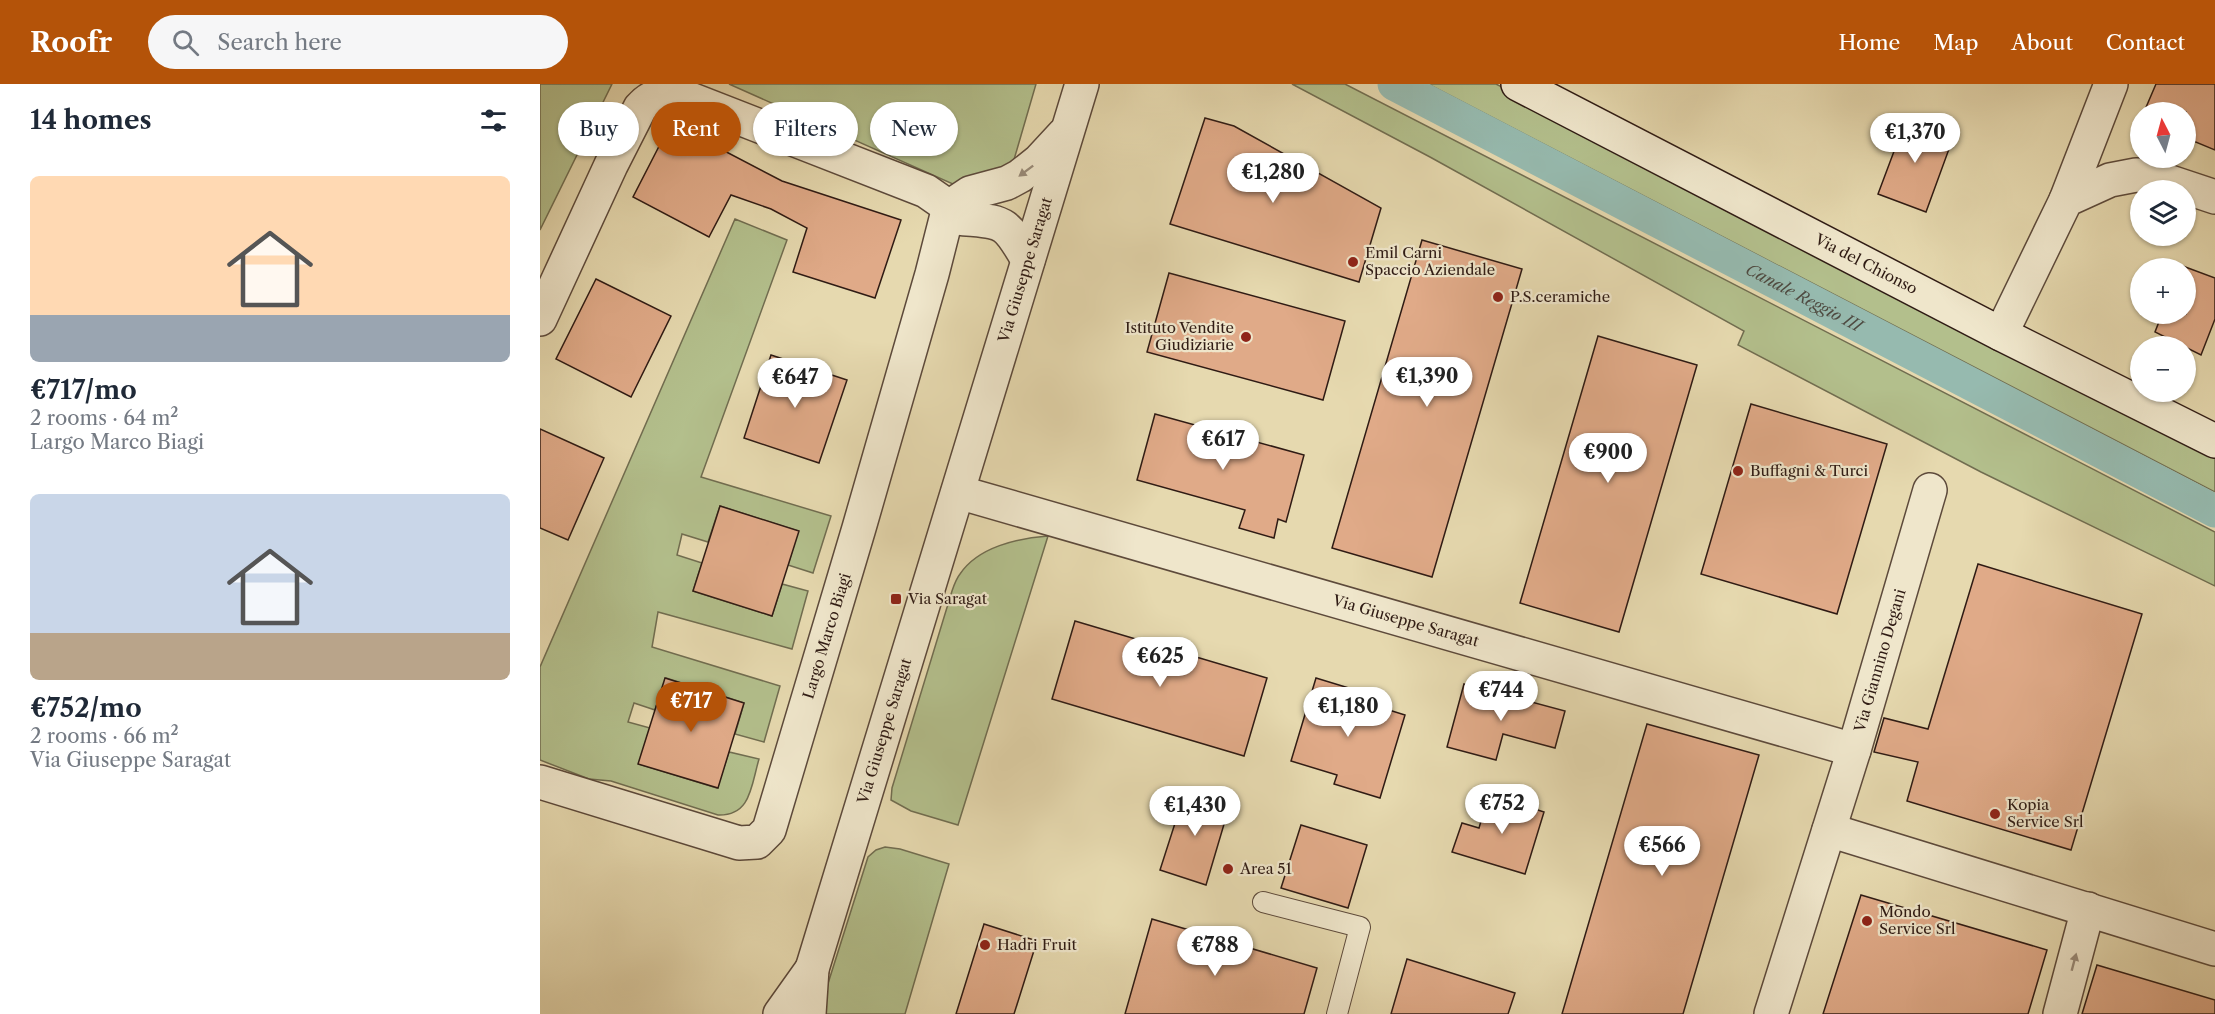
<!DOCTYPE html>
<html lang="en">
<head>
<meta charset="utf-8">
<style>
  :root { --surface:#fff; --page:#f6f6f7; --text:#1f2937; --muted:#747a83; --accent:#b45309 }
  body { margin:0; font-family:"Libre Caslon Text",serif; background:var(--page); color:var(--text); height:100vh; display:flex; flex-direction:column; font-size:22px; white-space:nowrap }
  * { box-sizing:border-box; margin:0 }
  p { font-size:20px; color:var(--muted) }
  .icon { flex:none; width:33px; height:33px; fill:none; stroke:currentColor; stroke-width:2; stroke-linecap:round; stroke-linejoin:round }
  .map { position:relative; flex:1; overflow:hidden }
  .drawer { display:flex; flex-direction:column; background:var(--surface); width:540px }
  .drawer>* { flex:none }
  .guide { position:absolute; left:18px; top:18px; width:570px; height:54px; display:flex; gap:12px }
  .needle { width:39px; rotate:354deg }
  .controls { position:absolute; left:1590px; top:18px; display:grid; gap:12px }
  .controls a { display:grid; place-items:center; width:66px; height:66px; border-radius:50%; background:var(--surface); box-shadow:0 2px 4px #0004; font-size:30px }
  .price { position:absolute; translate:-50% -51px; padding:0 14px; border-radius:21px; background:#fff; color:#222; font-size:20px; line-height:39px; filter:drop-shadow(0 2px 3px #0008) }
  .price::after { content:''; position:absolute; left:50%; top:36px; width:18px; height:14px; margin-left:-9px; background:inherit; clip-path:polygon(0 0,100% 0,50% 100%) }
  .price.selected { background:var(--accent); color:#fff }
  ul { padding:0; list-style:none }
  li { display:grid; align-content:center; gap:12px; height:318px; padding:0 30px }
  li span { display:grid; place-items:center; height:186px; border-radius:9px; color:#555 }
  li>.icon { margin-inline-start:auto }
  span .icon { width:108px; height:108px; fill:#fffc; stroke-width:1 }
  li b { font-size:26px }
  h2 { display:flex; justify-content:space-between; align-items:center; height:72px; padding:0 30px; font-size:26px }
  .pill { padding:0 21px; border-radius:27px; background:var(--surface); box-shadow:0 2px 4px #0004; font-size:21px; line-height:54px }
  .pill.selected { background:var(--accent); color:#fff }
  header { display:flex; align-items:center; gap:36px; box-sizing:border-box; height:84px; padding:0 30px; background:var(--accent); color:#fff }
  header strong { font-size:28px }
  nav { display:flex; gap:33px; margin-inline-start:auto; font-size:21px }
  .search { width:420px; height:54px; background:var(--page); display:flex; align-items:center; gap:15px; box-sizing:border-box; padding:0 21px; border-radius:33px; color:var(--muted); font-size:22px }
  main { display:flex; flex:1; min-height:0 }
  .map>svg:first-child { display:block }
  .green { fill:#b3bf8c; stroke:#716d50; stroke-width:1.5 }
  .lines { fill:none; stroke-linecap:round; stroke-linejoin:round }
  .canal { stroke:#96baaf; stroke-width:33 }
  .building { fill:#e0aa88; stroke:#2f1b14; stroke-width:1.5 }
  .service-casing { stroke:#5d4a3b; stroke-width:22 }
  .minor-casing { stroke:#5d4a3b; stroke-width:36 }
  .secondary-casing { stroke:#2f1b14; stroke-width:36 }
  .service { stroke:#efe6cb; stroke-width:20 }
  .minor { stroke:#efe6cb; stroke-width:33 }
  .secondary { stroke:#efe6cb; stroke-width:33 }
  .oneway { fill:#998b79 }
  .poi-dot { fill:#8f2418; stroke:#efe6cb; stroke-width:2 }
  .labels { text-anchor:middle; stroke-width:4.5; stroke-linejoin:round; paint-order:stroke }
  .poi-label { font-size:15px; fill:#2f1b14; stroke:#efe6cb; text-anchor:start }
  .street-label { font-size:15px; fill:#2f1b14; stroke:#efe6cb }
  .water-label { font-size:16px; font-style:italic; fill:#4e4b42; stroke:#efe6cb }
</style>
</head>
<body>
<header>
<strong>Roofr</strong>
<div class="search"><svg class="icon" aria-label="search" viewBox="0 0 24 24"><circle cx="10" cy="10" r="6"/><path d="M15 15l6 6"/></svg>Search here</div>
<nav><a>Home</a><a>Map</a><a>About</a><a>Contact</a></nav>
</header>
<main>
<section class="drawer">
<h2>14 homes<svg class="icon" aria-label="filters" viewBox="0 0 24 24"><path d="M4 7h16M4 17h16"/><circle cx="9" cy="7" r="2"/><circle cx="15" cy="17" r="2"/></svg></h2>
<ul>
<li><span style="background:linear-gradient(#ffd9b3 75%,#9aa5b1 0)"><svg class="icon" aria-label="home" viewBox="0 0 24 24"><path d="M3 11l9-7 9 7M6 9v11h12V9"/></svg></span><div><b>€717/mo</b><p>2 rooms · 64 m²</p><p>Largo Marco Biagi</p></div></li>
<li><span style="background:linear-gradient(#c9d6e8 75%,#b9a48a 0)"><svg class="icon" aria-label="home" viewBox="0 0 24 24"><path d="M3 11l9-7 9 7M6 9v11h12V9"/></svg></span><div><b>€752/mo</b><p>2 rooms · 66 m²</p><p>Via Giuseppe Saragat</p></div></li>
</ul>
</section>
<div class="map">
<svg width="1675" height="930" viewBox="0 0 1675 930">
  <rect width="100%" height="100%" fill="#e6d9af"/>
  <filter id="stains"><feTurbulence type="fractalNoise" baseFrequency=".00333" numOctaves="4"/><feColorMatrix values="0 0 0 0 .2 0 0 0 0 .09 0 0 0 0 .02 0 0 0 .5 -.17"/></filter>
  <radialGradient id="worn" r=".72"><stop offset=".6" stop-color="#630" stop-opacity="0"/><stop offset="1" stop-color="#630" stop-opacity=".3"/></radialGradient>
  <g class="green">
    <polygon points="0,0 72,0 0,146"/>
    <polygon points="189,0 496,0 473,79 415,101"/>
    <polygon points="752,0 805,0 1675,448 1675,502 1441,388 1198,261 1204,247 890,73"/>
    <polygon points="888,0 956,0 1675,372 1675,408"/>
    <path d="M195 135 247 156 161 393 291 432 273 489 248 481 258 447 180 422 168 458 142 450 137 471 162 479 153 507 232 532 242 500 268 507 252 565 118 528 112 563 240 602 224 658 195 650 204 619 126 594 115 626 94 619 88 638 110 644 99 680 177 704 189 668 219 675C211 702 211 732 178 731L71 697 49 695 0 676V583Z"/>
    <path d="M508 452 418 741 371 727 351 716 352 704 412 507C414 501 416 495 420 490 438 463 478 454 508 452Z"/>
    <polygon points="345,763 360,765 409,780 365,930 283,930 285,909 328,773 336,766"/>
  </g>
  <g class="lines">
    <path class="canal" id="s1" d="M854 0 1675 427"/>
  </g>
  <g class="building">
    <polygon points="1616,0 1675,0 1675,66 1646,54 1646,28 1604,28"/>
    <polygon points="1368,30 1406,44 1400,61 1409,65 1386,128 1338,110"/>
    <polygon points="665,34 694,42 841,124 819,198 630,140"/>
    <polygon points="131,39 242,97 361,136 335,214 253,188 267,144 231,125 191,111 169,153 93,113"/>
    <polygon points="882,156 982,185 892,493 792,464"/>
    <polygon points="1640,181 1675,194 1675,235 1661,271 1615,248 1622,230 1646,230 1646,184 1639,184"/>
    <polygon points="629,189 805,237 783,316 607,268"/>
    <polygon points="56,195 131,232 91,313 16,275"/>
    <polygon points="1058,252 1157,281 1079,548 980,519"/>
    <polygon points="231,271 307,296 279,379 204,354"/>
    <polygon points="1211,320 1347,360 1297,530 1161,490"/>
    <polygon points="615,330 764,371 746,438 738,435 734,454 699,444 705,426 597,396"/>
    <polygon points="0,345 64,374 28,456 0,444"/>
    <polygon points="180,422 259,447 232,532 153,507"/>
    <polygon points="1438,480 1602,530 1531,766 1367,717 1378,678 1334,668 1344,634 1388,645"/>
    <polygon points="535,537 727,594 704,672 512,615"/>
    <polygon points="125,594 204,619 178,704 98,680"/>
    <polygon points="776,594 822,608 820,617 865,631 840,714 794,700 797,691 751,677"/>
    <polygon points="924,600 1025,627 1015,664 963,650 956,676 907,663"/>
    <polygon points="1107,640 1219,671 1143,930 1022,930"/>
    <polygon points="646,705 690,720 666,801 620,786"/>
    <polygon points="949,710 1004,728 985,790 912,768 922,739 939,744"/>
    <polygon points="761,741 827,761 808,824 741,804"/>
    <polygon points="1321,811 1507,866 1488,930 1283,930"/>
    <polygon points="612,835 777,884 764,930 585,930"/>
    <polygon points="444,840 497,857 474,930 416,930"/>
    <polygon points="867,875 975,909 968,930 851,930"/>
    <polygon points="1557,881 1675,916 1675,930 1542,930"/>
  </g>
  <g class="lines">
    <g class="service-casing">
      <polyline id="service" points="723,818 820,843 797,930"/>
    </g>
    <g class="minor-casing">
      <g id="minor">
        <polyline points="1526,116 1571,0"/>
        <path d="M488 176C464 134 464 139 418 134L409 123 430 109 467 99 480 92 499 77 524 50"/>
        <path d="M0 235 71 81 100 24C111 11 123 9 140 11L386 107 409 123 392 190 319 444 229 746 217 758 199 759 0 698"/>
        <polyline points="1461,250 1526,116 1570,96 1596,91 1615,93 1675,113"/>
        <path id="s2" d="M418 408 1314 666"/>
        <polyline points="1289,746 1675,865"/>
        <polyline points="240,930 272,885"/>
        <path id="s3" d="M269 930 272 885 542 0"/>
        <path id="s4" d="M1231 930 1314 666 1390 406"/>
        <polyline points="1520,930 1548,825"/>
      </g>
    </g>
    <g class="secondary-casing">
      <g id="secondary">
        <path id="s5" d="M978 0 1461 250 1675 357"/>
      </g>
    </g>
    <use href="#service" class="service"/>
    <use href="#minor" class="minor"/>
    <use href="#secondary" class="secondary"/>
  </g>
  <defs><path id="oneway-solid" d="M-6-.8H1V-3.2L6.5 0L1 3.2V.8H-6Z" transform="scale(1.5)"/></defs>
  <g class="oneway">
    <use href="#oneway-solid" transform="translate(486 87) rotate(143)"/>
    <use href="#oneway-solid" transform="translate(1534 878) rotate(-75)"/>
  </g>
  <g class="poi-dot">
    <circle cx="813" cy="178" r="6"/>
    <circle cx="958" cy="213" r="6"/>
    <circle cx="706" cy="253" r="6"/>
    <circle cx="1198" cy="387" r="6"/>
    <rect x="350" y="509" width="12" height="12" rx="3"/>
    <circle cx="1455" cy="730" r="6"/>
    <circle cx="688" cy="785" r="6"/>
    <circle cx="1327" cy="837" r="6"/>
    <circle cx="445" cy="861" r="6"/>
  </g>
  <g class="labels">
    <g class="poi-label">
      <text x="825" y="174">Emil Carni<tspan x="825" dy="17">Spaccio Aziendale</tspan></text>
      <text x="970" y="218">P.S.ceramiche</text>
      <text x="694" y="249" text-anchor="end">Istituto Vendite<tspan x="694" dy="17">Giudiziarie</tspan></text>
      <text x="1210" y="392">Buffagni &amp; Turci</text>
      <text x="368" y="520">Via Saragat</text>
      <text x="1467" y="726">Kopia<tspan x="1467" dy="17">Service Srl</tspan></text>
      <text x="700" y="790">Area 51</text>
      <text x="1339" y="833">Mondo<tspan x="1339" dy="17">Service Srl</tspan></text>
      <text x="457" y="866">Hadri Fruit</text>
    </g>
    <g class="street-label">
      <text dy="5" stroke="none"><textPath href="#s5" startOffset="392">Via del Chionso</textPath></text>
      <text dy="5" stroke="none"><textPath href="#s3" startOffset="776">Via Giuseppe Saragat</textPath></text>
      <text dy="5" stroke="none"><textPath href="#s2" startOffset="466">Via Giuseppe Saragat</textPath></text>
      <text transform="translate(287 552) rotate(-73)" y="5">Largo Marco Biagi</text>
      <text dy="5" stroke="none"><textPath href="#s4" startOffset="370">Via Giannino Degani</textPath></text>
      <text dy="5" stroke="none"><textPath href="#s3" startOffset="294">Via Giuseppe Saragat</textPath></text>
    </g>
    <g class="water-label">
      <text dy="6" stroke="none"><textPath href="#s1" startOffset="462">Canale Reggio III</textPath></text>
    </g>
  </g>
  <rect width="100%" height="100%" filter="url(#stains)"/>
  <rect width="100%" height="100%" fill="url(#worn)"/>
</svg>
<div class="controls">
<a><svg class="needle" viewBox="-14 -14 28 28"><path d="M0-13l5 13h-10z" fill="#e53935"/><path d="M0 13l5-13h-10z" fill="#747a83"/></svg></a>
<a><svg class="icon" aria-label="layers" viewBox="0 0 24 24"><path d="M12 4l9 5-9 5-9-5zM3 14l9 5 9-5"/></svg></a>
<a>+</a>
<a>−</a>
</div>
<b class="price" style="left:1375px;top:80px">€1,370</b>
<b class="price" style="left:733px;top:120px">€1,280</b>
<b class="price" style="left:887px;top:324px">€1,390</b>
<b class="price" style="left:255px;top:325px">€647</b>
<b class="price" style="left:683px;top:387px">€617</b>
<b class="price" style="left:1068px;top:400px">€900</b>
<b class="price" style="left:620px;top:604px">€625</b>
<b class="price" style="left:961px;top:638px">€744</b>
<b class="price selected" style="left:151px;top:649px">€717</b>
<b class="price" style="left:808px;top:654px">€1,180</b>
<b class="price" style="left:962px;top:751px">€752</b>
<b class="price" style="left:655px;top:753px">€1,430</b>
<b class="price" style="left:1122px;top:793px">€566</b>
<b class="price" style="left:675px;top:893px">€788</b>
<div class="guide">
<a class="pill">Buy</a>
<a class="pill selected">Rent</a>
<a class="pill">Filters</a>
<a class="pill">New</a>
</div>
</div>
</main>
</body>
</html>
